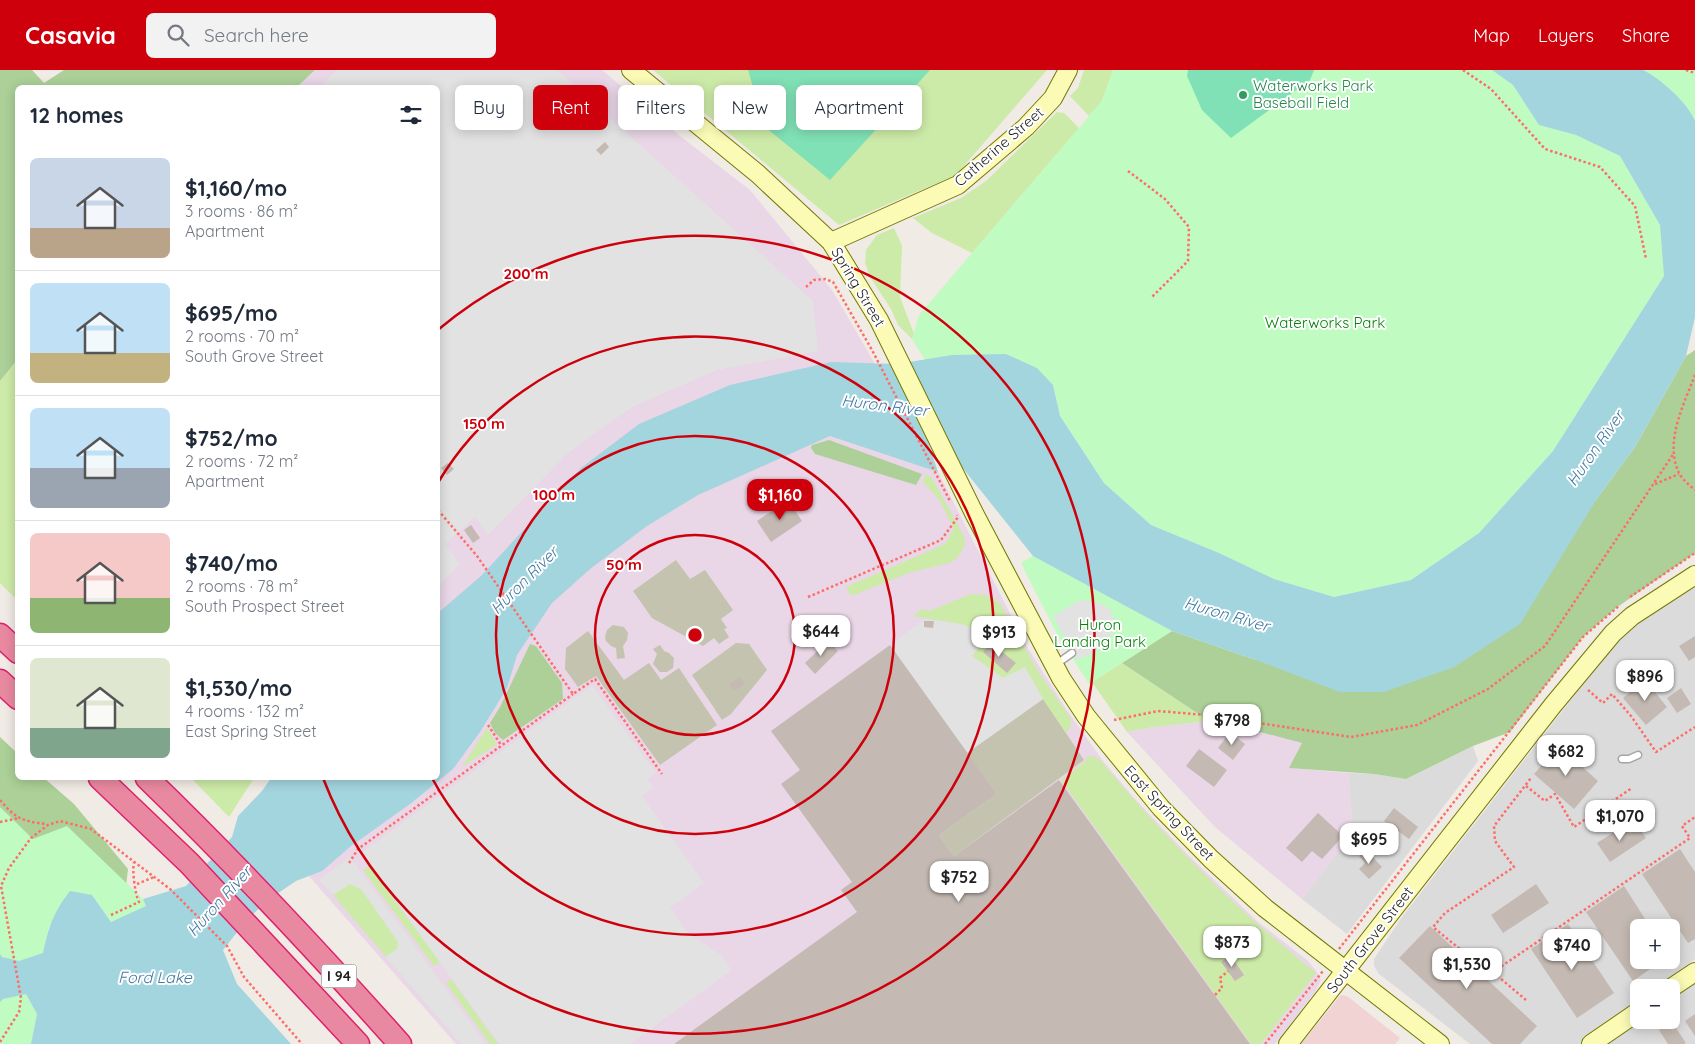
<!DOCTYPE html>
<html lang="en">
<head>
<meta charset="utf-8">
<style>
  :root { --surface:#fff; --page:#f2f2f3; --text:#1f2937; --muted:#747a83; --line:#e0e1e3; --accent:#cd000c }
  body { margin:0; font-family:Quicksand,sans-serif; background:var(--page); color:var(--text); height:100vh; display:flex; flex-direction:column; font-size:19px; white-space:nowrap }
  * { box-sizing:border-box; margin:0 }
  p { font-size:16px; color:var(--muted) }
  .icon { flex:none; width:28px; height:28px; fill:none; stroke:currentColor; stroke-width:2; stroke-linecap:round; stroke-linejoin:round }
  .map { position:relative; flex:1; overflow:hidden }
  .details { position:absolute; left:15px; top:15px; width:425px; height:695px; display:flex; flex-direction:column; background:var(--surface); border-radius:8px; box-shadow:0 2px 12px #0003 }
  .details>* { flex:none }
  .guide { position:absolute; left:455px; top:15px; width:475px; height:45px; display:flex; gap:10px }
  .controls { position:absolute; left:1630px; top:849px; display:grid; gap:10px }
  .controls a { display:grid; place-items:center; width:50px; height:50px; border-radius:8px; background:var(--surface); box-shadow:0 2px 12px #0003; font-size:25px }
  .price { position:absolute; translate:-50% -42px; padding:0 11px; border-radius:10px; background:#fff; color:#222; font-size:16px; line-height:32px; filter:drop-shadow(0 1px 2px #0008) }
  .price::after { content:''; position:absolute; left:50%; top:30px; width:15px; height:11px; margin-left:-8px; background:inherit; clip-path:polygon(0 0,100% 0,50% 100%) }
  .price.selected { background:var(--accent); color:#fff }
  ul { padding:0; list-style:none }
  li { display:flex; align-items:center; gap:15px; height:125px; padding:0 15px }
  li+li { border-top:1px solid var(--line) }
  li span { display:grid; place-items:center; flex:none; width:140px; height:100px; border-radius:8px; color:#555 }
  li>.icon { margin-inline-start:auto }
  span .icon { width:60px; height:60px; fill:#fffc; stroke-width:1 }
  li b { font-size:21px }
  h2 { display:flex; justify-content:space-between; align-items:center; height:60px; padding:0 15px; font-size:21px }
  .tag { padding:0 18px; border-radius:8px; background:var(--surface); box-shadow:0 2px 12px #0003; font-size:18px; line-height:45px }
  .tag.selected { background:var(--accent); color:#fff }
  header { display:flex; align-items:center; gap:30px; box-sizing:border-box; height:70px; padding:0 25px; background:var(--accent); color:#fff }
  header strong { font-size:24px }
  nav { display:flex; gap:28px; margin-inline-start:auto; font-size:18px }
  .search { width:350px; height:45px; background:var(--page); display:flex; align-items:center; gap:12px; box-sizing:border-box; padding:0 18px; border-radius:8px; color:var(--muted); font-size:19px }
  .map>svg:first-child { display:block }
  .residential { fill:#dcdbdb; fill-rule:evenodd }
  .commercial { fill:#f1d3d3 }
  .industrial { fill:#e9d6e6 }
  .construction { fill:#c4c3af }
  .grass { fill:#cdeba8 }
  .forest { fill:#acd098 }
  .park { fill:#c0fbc1 }
  .pitch { fill:#80e1b6 }
  .parking { fill:#e2e2e2 }
  .water { fill:#a3d5df }
  .building { fill:#c4bab3 }
  .lines { fill:none; stroke-linecap:round; stroke-linejoin:round }
  .lane-casing { stroke:#a5a5a5; stroke-width:9 }
  .secondary-casing { stroke:#737902; stroke-width:20 }
  .highway-casing { stroke:#e01f6d; stroke-width:25 }
  .path { stroke:#fe6d67; stroke-width:2.5; stroke-dasharray:2.5 2.5; stroke-linecap:butt }
  .lane { stroke:#fff; stroke-width:6 }
  .secondary { stroke:#fbfbb6; stroke-width:18 }
  .highway { stroke:#e989a1; stroke-width:22 }
  .ring { fill:none; stroke:#cd000c; stroke-width:2.5 }
  .leisure-dot { fill:#2e9e5b; stroke:#fff; stroke-width:2 }
  .labels { text-anchor:middle; stroke-width:4; stroke-linejoin:round; paint-order:stroke }
  .shield { fill:#fff; stroke:#626262; stroke-width:1 }
  .shield-label { font-size:14px; font-weight:bold; fill:#1e1e1e }
  .leisure-label { font-size:15px; fill:#27864d; stroke:#fff; text-anchor:start }
  .street-label { font-size:15px; fill:#1e1e1e; stroke:#fff }
  .park-label { font-size:15px; fill:#08800b; stroke:#fff }
  .water-label { font-size:16px; font-style:italic; fill:#4278a1; stroke:#fff }
  .centre { fill:#cd000c; stroke:#fff; stroke-width:2.5 }
  .ring-label { font-size:15px; text-anchor:middle; font-weight:bold; fill:#cd000c; stroke:#fff; stroke-width:4; stroke-linejoin:round; paint-order:stroke }
</style>
</head>
<body>
<header>
<strong>Casavia</strong>
<div class="search"><svg class="icon" aria-label="search" viewBox="0 0 24 24"><circle cx="10" cy="10" r="6"/><path d="M15 15l6 6"/></svg>Search here</div>
<nav><a>Map</a><a>Layers</a><a>Share</a></nav>
</header>
<div class="map">
<svg width="1695" height="974" viewBox="0 0 1695 974">
  <rect width="100%" height="100%" fill="#f0ebe4"/>
  <g class="residential">
    <path d="M1695 515V889L1688 894 1695 905V974H1470L1379 904 1374 896V889L1402 847 1612 577 1630 558ZM1639 858H1671V890H1639ZM1639 918H1671V950H1639Z"/>
    <polygon points="1473,676 1478,691 1347,864 1302,829 1353,762 1348,703 1374,704 1406,709"/>
  </g>
  <polygon class="commercial" points="1341,925 1347,926 1400,968 1395,974 1301,974"/>
  <g class="industrial">
    <polygon points="315,0 602,0 680,66 750,120 832,220 938,402 1026,575 1066,639 1103,691 1134,728 1187,784 1258,852 1307,890 1317,902 1321,910 1315,922 1275,974 456,974 309,806 438,708 438,18 297,17"/>
    <polygon points="1209,651 1241,657 1302,673 1290,698 1348,703 1353,762 1302,829 1215,757 1127,662 1154,657"/>
  </g>
  <g class="construction">
    <polygon points="676,490 690,509 705,500 733,540 721,549 727,558 724,559 729,567 719,574 714,568 703,576 652,548 633,521"/>
    <polygon points="613,555 624,557 628,563 627,570 623,576 625,588 617,589 616,578 611,576 606,571 605,567 607,560"/>
    <polygon points="588,561 624,610 649,593 661,610 679,598 717,655 660,695 596,606 578,617 565,599 566,578"/>
    <polygon points="736,573 749,574 767,600 731,644 722,650 692,605"/>
    <polygon points="660,575 664,581 669,583 674,588 673,598 667,602 660,602 653,594 657,584 653,579"/>
    <polygon points="1043,629 1084,690 954,786 939,765 997,724 967,683"/>
  </g>
  <g class="grass">
    <polygon points="653,0 1047,0 956,105 839,155"/>
    <polygon points="1084,0 1113,0 1102,31 1089,46 1070,26 1078,18"/>
    <polygon points="1057,42 1064,43 1079,58 972,183 932,163 913,148 961,128 986,111"/>
    <polygon points="894,158 902,176 900,227 914,264 912,269 898,255 891,239 870,207 865,193 866,180 877,165"/>
    <polygon points="17,290 17,530 0,513 0,311"/>
    <polygon points="926,404 932,408 965,468 964,477 958,487 950,493 911,502 851,526 846,517 945,474 954,458 938,428 923,412"/>
    <path d="M971 524C984 524 992 525 1001 535L1038 601 1071 649V656L1066 663 1043 629 1025 598 1003 608 972 586 990 563 960 554 913 546 922 539 929 541Z"/>
    <polygon points="1122,593 1209,651 1154,657 1127,662 1092,612"/>
    <polygon points="487,658 497,674 462,697"/>
    <path d="M1093 686 1100 690C1147 746 1197 800 1252 849 1273 868 1295 885 1316 903L1261 974H1251L1061 710 1087 690 1086 687Z"/>
    <polygon points="191,708 254,708 229,747"/>
    <polygon points="369,796 440,892 434,896 363,800"/>
    <polygon points="350,814 361,819 398,872 397,879 386,887 333,825"/>
    <polygon points="451,909 498,974 490,974 446,913"/>
  </g>
  <g class="forest">
    <polygon points="0,0 32,0 44,13 64,0 315,0 297,17 18,18 17,290 0,311"/>
    <polygon points="1695,280 1695,483 1616,538 1583,567 1510,662 1473,676 1406,709 1374,704 1289,698 1302,673 1241,657 1209,651 1122,593 1172,561 1256,590 1596,430 1635,377 1686,286"/>
    <polygon points="829,370 922,404 916,415 815,384 811,378 812,375"/>
    <polygon points="530,574 536,576 562,613 563,629 503,670 495,663 490,653 500,637"/>
    <polygon points="0,667 17,683 18,708 44,708 74,734 128,799 125,825 70,821 0,806"/>
  </g>
  <g class="park">
    <polygon points="1113,0 1492,0 1513,15 1540,55 1576,65 1620,86 1660,155 1664,206 1553,381 1479,463 1411,510 1334,527 1274,509 1219,483 1151,455 1104,413 1060,346 1053,315 952,285 925,290 912,269 919,245 1102,31"/>
    <path d="M1643 0H1695V51C1688 33 1660 8 1643 0Z"/>
    <polygon points="1033,486 1172,561 1089,614 1057,564 1021,493"/>
    <polygon points="0,737 33,769 67,756 143,829 146,836 111,852 92,825 49,856 43,883 26,924 37,944 31,974 0,974"/>
  </g>
  <g class="pitch">
    <polygon points="748,0 930,0 830,110 765,57"/>
    <polygon points="1188,0 1314,0 1310,10 1231,68 1202,40 1187,6"/>
  </g>
  <g class="parking">
    <polygon points="337,0 557,0 813,231 818,281 717,300 632,337 569,382 488,465 475,447 445,474 460,494 438,516 438,18 319,18"/>
    <polygon points="1081,530 1097,532 1110,539 1115,551 1112,564 1103,575 1091,584 1076,590 1053,546"/>
    <polygon points="925,549 960,554 990,563 972,586 1003,608 1025,597 1043,629 967,683 890,575"/>
    <polygon points="592,615 656,703 647,709 654,717 642,726 704,813 670,838 688,863 721,885 732,900 630,974 499,974 361,783"/>
    <polygon points="350,787 486,974 461,974 386,887 397,879 398,872 361,819 350,814 333,825 319,810"/>
  </g>
  <path class="water" d="M1492 0H1643C1660 8 1688 33 1695 51V247L1686 286 1635 377 1596 430 1520 554 1454 597 1384 622H1340L1256 590 1172 561 1033 486 918 342 938 402 830 366 698 425 647 456 590 499 552 533 517 585 507 618 480 662 453 699 410 734 351 776 322 801 296 811 268 830 246 851 223 880 237 914 291 974H31L37 944 26 924 3 929 0 932V884L2 887 19 891 43 883C49 856 53 843 70 821L92 825 111 852 146 836 143 829 186 816 232 767 238 746 262 721 271 708H438V543L481 506 581 398 639 354 730 315 831 292 897 294 952 285 1006 284 1037 298 1053 315 1060 346 1104 413 1151 455 1219 483 1274 509 1334 527 1411 510 1479 463 1553 381 1664 206 1660 155 1620 86 1576 65 1539 55 1513 15Z"/>
  <g class="building">
    <polygon points="605,72 609,77 601,85 596,80"/>
    <polygon points="448,393 454,399 447,405 441,398"/>
    <polygon points="788,430 802,451 771,472 757,451"/>
    <polygon points="471,455 480,468 473,473 464,460"/>
    <polygon points="924,551 934,551 933,558 924,557"/>
    <polygon points="1695,566 1695,587 1689,591 1679,576"/>
    <polygon points="828,571 838,581 815,604 805,593"/>
    <polygon points="991,573 1016,593 1007,603 983,582"/>
    <polygon points="890,575 997,724 939,765 954,786 1059,710 1250,974 674,974 857,842 841,820 852,812 781,714 800,700 771,661"/>
    <polygon points="740,607 745,614 734,621 729,614"/>
    <polygon points="1645,610 1667,637 1646,655 1623,628"/>
    <polygon points="1681,618 1691,634 1677,643 1667,628"/>
    <polygon points="1230,662 1245,674 1233,690 1218,678"/>
    <polygon points="1559,676 1598,711 1574,739 1534,704"/>
    <polygon points="1199,679 1227,700 1214,717 1186,696"/>
    <polygon points="1394,738 1418,757 1409,769 1384,751"/>
    <polygon points="1318,743 1343,766 1322,789 1312,781 1302,792 1286,778"/>
    <polygon points="1625,755 1630,763 1639,758 1646,768 1610,792 1597,773"/>
    <polygon points="1680,779 1695,802 1695,869 1688,873 1642,804"/>
    <polygon points="1366,780 1382,797 1369,809 1359,799 1365,793 1359,786"/>
    <polygon points="1536,814 1549,833 1503,863 1491,845"/>
    <polygon points="1624,816 1651,858 1639,858 1639,890 1663,890 1633,911 1586,842"/>
    <polygon points="1568,854 1614,923 1577,948 1531,879"/>
    <polygon points="1430,856 1537,956 1520,974 1492,974 1399,888"/>
    <polygon points="1230,885 1244,905 1235,911 1221,892"/>
    <polygon points="1695,944 1695,966 1685,951"/>
    <polygon points="1672,952 1686,973 1684,974 1668,974 1659,960"/>
  </g>
  <g class="lines">
    <g class="lane-casing">
      <g id="lane">
        <polyline points="1055,595 1072,583"/>
        <polyline points="1622,689 1629,689 1638,685"/>
      </g>
    </g>
    <g class="secondary-casing">
      <g id="secondary">
        <polyline points="631,0 758,104 831,172 879,250 975,445 1061,608 1086,646 1161,738 1211,789 1265,838 1440,974"/>
        <polyline points="831,172 958,115 1026,57 1053,28 1068,0"/>
        <polyline points="1671,918 1695,902"/>
        <polyline points="1288,974 1553,635 1613,563 1632,546 1695,505"/>
        <polyline points="1591,974 1639,941"/>
      </g>
    </g>
    <g class="highway-casing">
      <g id="highway">
        <polyline points="0,565 18,582"/>
        <polyline points="0,611 18,628"/>
        <polyline points="100,708 189,793 358,974"/>
        <path d="M147 708C235 793 318 882 400 974"/>
      </g>
    </g>
    <g class="path">
      <polyline points="1463,0 1491,19 1545,79 1600,97 1635,136 1646,189"/>
      <polyline points="1686,0 1695,3"/>
      <polyline points="1128,101 1165,129 1189,157 1188,191 1151,228"/>
      <polyline points="806,217 814,210 825,209 833,212 872,280 950,431"/>
      <path d="M1695 305C1684 334 1664 372 1679 403 1682 409 1690 416 1695 420"/>
      <polyline points="1655,414 1679,404"/>
      <polyline points="438,440 477,486 573,624 595,609 662,704"/>
      <polyline points="808,527 941,470 958,447 957,445"/>
      <polyline points="1630,527 1695,483"/>
      <polyline points="1588,620 1603,633 1612,624 1631,646 1656,682 1695,657"/>
      <polyline points="1114,650 1158,641 1206,645 1351,667 1417,655 1488,619 1545,576 1674,383"/>
      <polyline points="488,655 501,675"/>
      <polyline points="1526,716 1545,731 1555,724 1574,757 1632,718"/>
      <path d="M0 730C16 749 22 751 46 754"/>
      <polyline points="0,752 19,748"/>
      <polyline points="349,793 358,779 573,624"/>
      <polyline points="137,814 154,807"/>
      <path d="M111 845 139 832C135 824 132 801 134 792"/>
      <polyline points="1339,879 1583,567 1620,535"/>
      <polyline points="1493,902 1690,768 1682,756 1695,747"/>
      <polyline points="1215,925 1222,918 1220,908 1228,901"/>
      <polyline points="1526,930 1488,898 1483,898 1433,857 1445,843 1514,797 1495,771 1494,756 1531,708"/>
      <polyline points="0,972 19,942 21,928 1,816 9,798 31,768 48,755 60,751 91,759 170,819 227,876 244,907 302,974"/>
      <polyline points="1265,974 1323,901"/>
    </g>
    <use href="#lane" class="lane"/>
    <use href="#secondary" class="secondary"/>
    <use href="#highway" class="highway"/>
  </g>
  <g class="ring">
    <circle cx="695" cy="565" r="100"/>
    <circle cx="695" cy="565" r="199"/>
    <path d="M439 411A299 299 0 1 1 432 708"/>
    <path d="M439 259A399 399 0 1 1 323 708"/>
  </g>
  <circle class="leisure-dot" cx="1243" cy="25" r="5"/>
  <g class="labels">
    <rect class="shield" x="321.5" y="894.5" width="35" height="23" rx="4"/>
    <g class="shield-label">
      <text x="339" y="911">I 94</text>
    </g>
    <g class="leisure-label">
      <text x="1253" y="21">Waterworks Park<tspan x="1253" dy="17">Baseball Field</tspan></text>
    </g>
    <g class="street-label">
      <text transform="translate(999 77) rotate(-41)" y="5">Catherine Street</text>
      <text transform="translate(858 217) rotate(59)" y="5">Spring Street</text>
      <text transform="translate(1169 743) rotate(47)" y="5">East Spring Street</text>
      <text transform="translate(1370 870) rotate(-52)" y="5">South Grove Street</text>
    </g>
    <g class="park-label">
      <text x="1325" y="258">Waterworks Park</text>
      <text x="1100" y="560">Huron<tspan x="1100" dy="17">Landing Park</tspan></text>
    </g>
    <g class="water-label">
      <text transform="translate(885 335) rotate(7)" y="6">Huron River</text>
      <text transform="translate(1595 378) rotate(-55)" y="6">Huron River</text>
      <text transform="translate(524 510) rotate(-45)" y="6">Huron River</text>
      <text transform="translate(1227 544) rotate(16)" y="6">Huron River</text>
      <text transform="translate(219 831) rotate(-48)" y="6">Huron River</text>
      <text x="155" y="913">Ford Lake</text>
    </g>
  </g>
  <circle cx="695" cy="565" r="8" class="centre"/>
  <g class="ring-label">
    <text x="526" y="209">200 m</text>
    <text x="484" y="359">150 m</text>
    <text x="554" y="430">100 m</text>
    <text x="624" y="500">50 m</text>
  </g>
</svg>
<div class="controls">
<a>+</a>
<a>−</a>
</div>
<b class="price selected" style="left:780px;top:451px">$1,160</b>
<b class="price" style="left:821px;top:587px">$644</b>
<b class="price" style="left:999px;top:588px">$913</b>
<b class="price" style="left:1645px;top:632px">$896</b>
<b class="price" style="left:1232px;top:676px">$798</b>
<b class="price" style="left:1566px;top:707px">$682</b>
<b class="price" style="left:1620px;top:772px">$1,070</b>
<b class="price" style="left:1369px;top:795px">$695</b>
<b class="price" style="left:959px;top:833px">$752</b>
<b class="price" style="left:1232px;top:898px">$873</b>
<b class="price" style="left:1572px;top:901px">$740</b>
<b class="price" style="left:1467px;top:920px">$1,530</b>
<div class="guide">
<a class="tag">Buy</a>
<a class="tag selected">Rent</a>
<a class="tag">Filters</a>
<a class="tag">New</a>
<a class="tag">Apartment</a>
</div>
<section class="details">
<h2>12 homes<svg class="icon" aria-label="filters" viewBox="0 0 24 24"><path d="M4 7h16M4 17h16"/><circle cx="9" cy="7" r="2"/><circle cx="15" cy="17" r="2"/></svg></h2>
<ul>
<li><span style="background:linear-gradient(#c9d6e8 70%,#b9a48a 0)"><svg class="icon" aria-label="home" viewBox="0 0 24 24"><path d="M3 11l9-7 9 7M6 9v11h12V9"/></svg></span><div><b>$1,160/mo</b><p>3 rooms · 86 m²</p><p>Apartment</p></div></li>
<li><span style="background:linear-gradient(#bfe0f5 70%,#c2b280 0)"><svg class="icon" aria-label="home" viewBox="0 0 24 24"><path d="M3 11l9-7 9 7M6 9v11h12V9"/></svg></span><div><b>$695/mo</b><p>2 rooms · 70 m²</p><p>South Grove Street</p></div></li>
<li><span style="background:linear-gradient(#bfe0f5 60%,#9aa5b1 0)"><svg class="icon" aria-label="home" viewBox="0 0 24 24"><path d="M3 11l9-7 9 7M6 9v11h12V9"/></svg></span><div><b>$752/mo</b><p>2 rooms · 72 m²</p><p>Apartment</p></div></li>
<li><span style="background:linear-gradient(#f6c9c9 65%,#8fb573 0)"><svg class="icon" aria-label="home" viewBox="0 0 24 24"><path d="M3 11l9-7 9 7M6 9v11h12V9"/></svg></span><div><b>$740/mo</b><p>2 rooms · 78 m²</p><p>South Prospect Street</p></div></li>
<li><span style="background:linear-gradient(#dfe7d0 70%,#7fa58c 0)"><svg class="icon" aria-label="home" viewBox="0 0 24 24"><path d="M3 11l9-7 9 7M6 9v11h12V9"/></svg></span><div><b>$1,530/mo</b><p>4 rooms · 132 m²</p><p>East Spring Street</p></div></li>
</ul>
</section>
</div>
</body>
</html>
